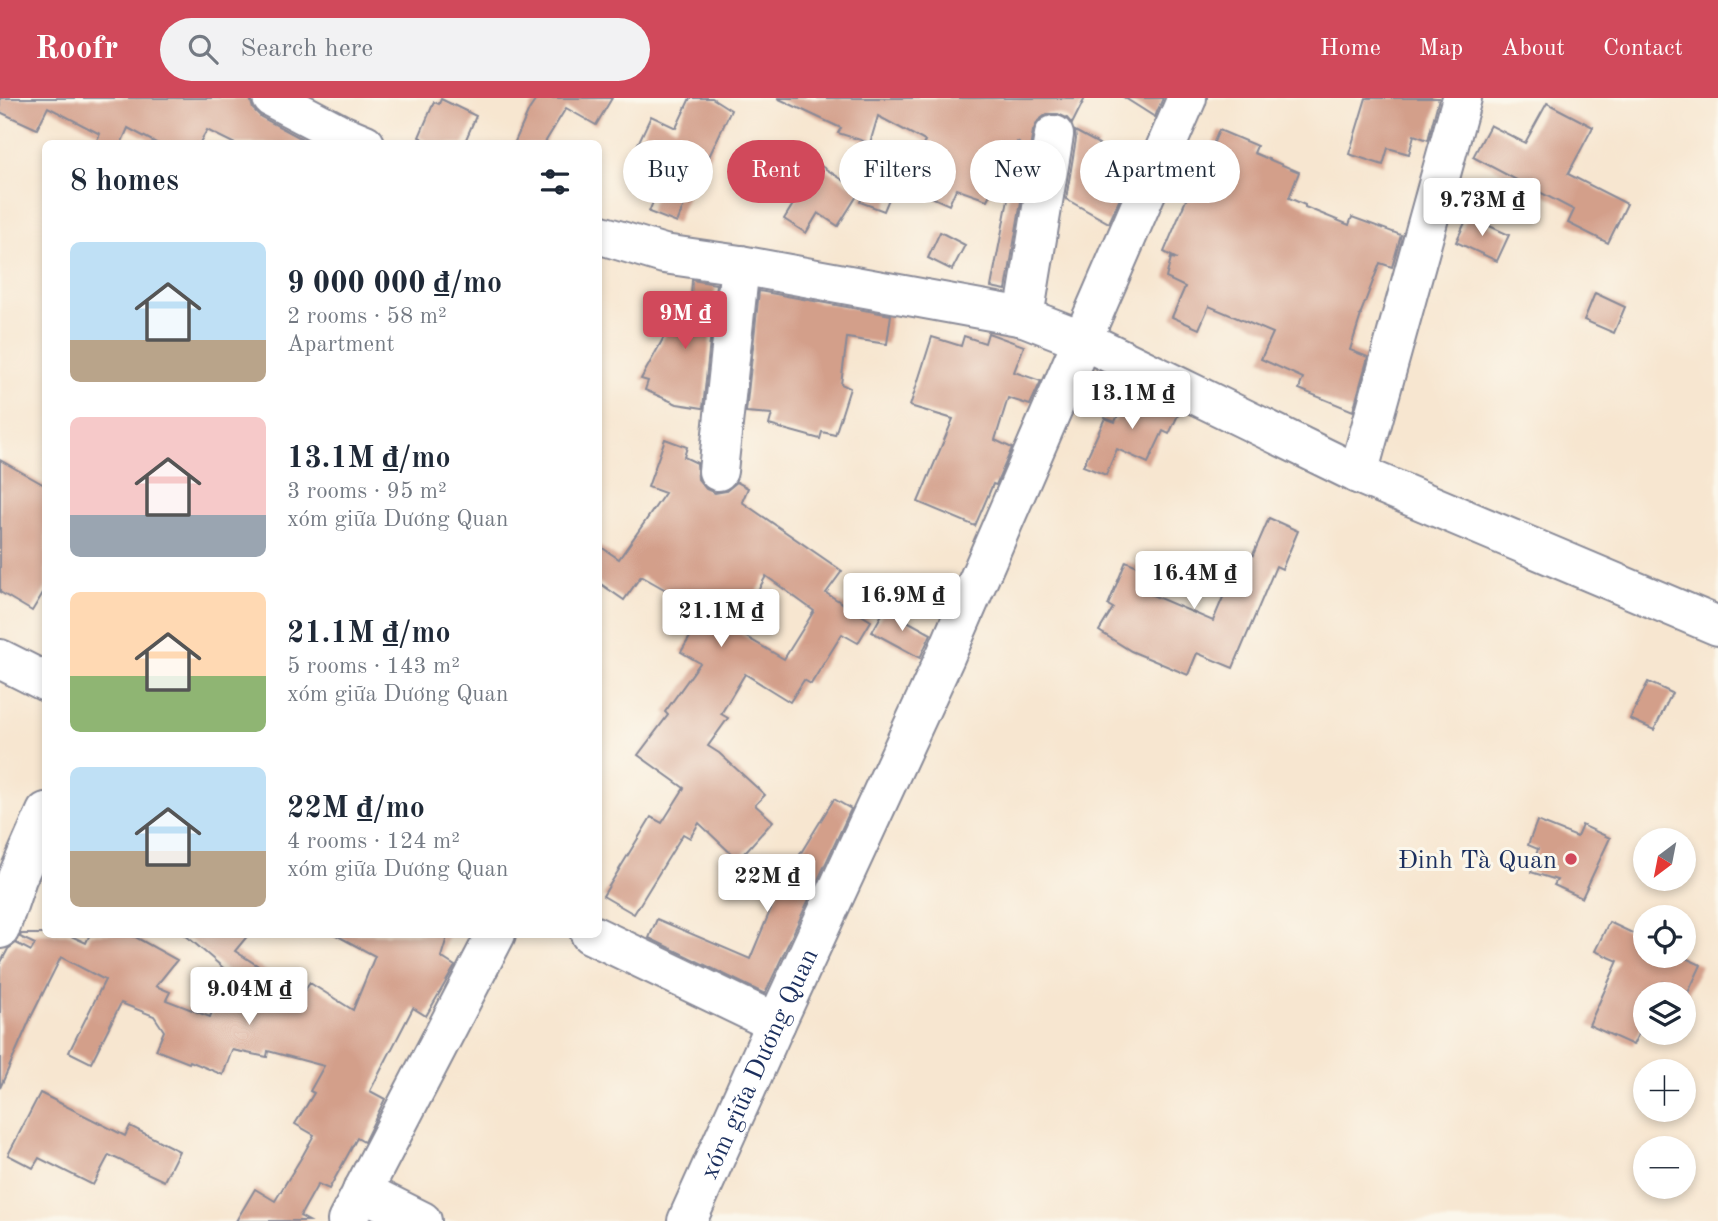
<!DOCTYPE html>
<html lang="en">
<head>
<meta charset="utf-8">
<style>
  :root { --surface:#fff; --page:#f2f2f3; --text:#1f2937; --muted:#747a83; --accent:#d1495b }
  body { margin:0; font-family:"Old Standard TT",serif; background:var(--page); color:var(--text); height:100vh; display:flex; flex-direction:column; font-size:26px; white-space:nowrap }
  * { box-sizing:border-box; margin:0 }
  p { font-size:23px; color:var(--muted) }
  .icon { flex:none; width:38px; height:38px; fill:none; stroke:currentColor; stroke-width:2; stroke-linecap:round; stroke-linejoin:round }
  .map { position:relative; flex:1; overflow:hidden }
  .panel { position:absolute; left:42px; top:42px; width:560px; height:798px; display:flex; flex-direction:column; background:var(--surface); border-radius:10px; box-shadow:0 4px 10px #0003 }
  .panel>* { flex:none }
  .guide { position:absolute; left:623px; top:42px; width:665px; height:63px; display:flex; gap:14px }
  .needle { width:46px; rotate:212deg }
  .buttons { position:absolute; left:1633px; top:730px; display:grid; gap:14px }
  .buttons a { display:grid; place-items:center; width:63px; height:63px; border-radius:50%; background:var(--surface); box-shadow:0 4px 10px #0003; font-size:35px }
  .price { position:absolute; translate:-50% -60px; padding:0 16px; border-radius:7px; background:#fff; color:#222; font-size:23px; line-height:46px; filter:drop-shadow(0 2px 4px #0008) }
  .price::after { content:''; position:absolute; left:50%; top:42px; width:21px; height:16px; margin-left:-10px; background:inherit; clip-path:polygon(0 0,100% 0,50% 100%) }
  .price.current { background:var(--accent); color:#fff }
  ul { padding:0; list-style:none }
  li { display:flex; align-items:center; gap:21px; height:175px; padding:0 28px }
  li span { display:grid; place-items:center; flex:none; width:196px; height:140px; border-radius:10px; color:#555 }
  li>.icon { margin-inline-start:auto }
  span .icon { width:84px; height:84px; fill:#fffc; stroke-width:1 }
  li b { font-size:30px }
  h2 { display:flex; justify-content:space-between; align-items:center; height:84px; padding:0 28px; font-size:30px }
  .pill { padding:0 24px; border-radius:32px; background:var(--surface); box-shadow:0 4px 10px #0003; font-size:24px; line-height:63px }
  .pill.current { background:var(--accent); color:#fff }
  header { display:flex; align-items:center; gap:42px; box-sizing:border-box; height:98px; padding:0 35px; background:var(--accent); color:#fff }
  header strong { font-size:33px }
  nav { display:flex; gap:38px; margin-inline-start:auto; font-size:24px }
  .search { width:490px; height:63px; background:var(--page); display:flex; align-items:center; gap:18px; box-sizing:border-box; padding:0 24px; border-radius:38px; color:var(--muted); font-size:26px }
  .map>svg:first-child { display:block }
  .building { fill:#d39f8a; fill-rule:evenodd }
  .lines { fill:none; stroke-linecap:round; stroke-linejoin:round }
  .minor-casing { stroke:#898a97; stroke-width:42 }
  .minor { stroke:#fff; stroke-width:38 }
  .poi-dot { fill:#d1495b; stroke:#fbf7ec; stroke-width:2.5 }
  .labels { text-anchor:middle; stroke-width:6; stroke-linejoin:round; paint-order:stroke }
  .poi-label { font-size:26px; fill:#1b2f5e; stroke:#fbf7ec; text-anchor:end }
  .street-label { font-size:26px; fill:#1b2f5e; stroke:#fbf7ec }
</style>
</head>
<body>
<header>
<strong>Roofr</strong>
<div class="search"><svg class="icon" aria-label="search" viewBox="0 0 24 24"><circle cx="10" cy="10" r="6"/><path d="M15 15l6 6"/></svg>Search here</div>
<nav><a>Home</a><a>Map</a><a>About</a><a>Contact</a></nav>
</header>
<div class="map">
<svg width="1718" height="1123" viewBox="0 0 1718 1123">
  <rect width="100%" height="100%" fill="#fbf7ec"/>
  <filter id="ink" filterUnits="userSpaceOnUse"><feTurbulence type="fractalNoise" baseFrequency=".0143" numOctaves="2"/><feDisplacementMap in="SourceGraphic" scale="14" xChannelSelector="R" yChannelSelector="G"/><feConvolveMatrix kernelMatrix="1 2 1 2 8 2 1 2 1" color-interpolation-filters="sRGB"/></filter>
  <filter id="wash" filterUnits="userSpaceOnUse"><feTurbulence type="fractalNoise" baseFrequency=".00686" numOctaves="4" result="noise"/><feDisplacementMap in="SourceGraphic" scale="28" xChannelSelector="R" yChannelSelector="G"/><feGaussianBlur stdDeviation="1.57" result="paint"/><feColorMatrix in="noise" values="0 0 0 0 0 0 0 0 0 0 0 0 0 0 0 0 0 1.4 0 .05"/><feComposite in="paint" operator="in"/></filter>
  <g filter="url(#wash)">
    <rect width="100%" height="100%" fill="#f7e6d0"/>
    <g id="blocks">
      <g class="building">
        <polygon points="0,0 250,0 253,11 261,19 312,46 235,46 207,32 199,46 158,46 128,30 121,46 95,46 100,36 48,9 37,31 0,14"/>
        <polygon points="537,0 612,0 596,27 566,10 544,46 514,46 529,12"/>
        <polygon points="690,0 712,0 731,12 700,78 696,76 677,125 649,114 668,67 635,52 651,18 676,30"/>
        <polygon points="777,0 1085,0 1072,26 1067,20 1058,16 1047,16 1038,23 1033,33 1006,192 991,189 1019,45 1017,44 987,102 956,91 949,107 905,87 925,43 878,18 870,45 838,35 841,30"/>
        <polygon points="1125,0 1163,0 1155,19"/>
        <polygon points="1366,0 1439,0 1428,42 1414,37 1409,56 1388,50 1383,67 1349,56"/>
        <polygon points="441,1 476,18 464,46 433,46 419,39 434,4 439,6"/>
        <polygon points="1547,5 1593,29 1568,76 1627,106 1608,145 1568,125 1574,112 1473,59 1490,27 1525,45"/>
        <polygon points="1219,32 1257,48 1254,55 1299,74 1289,100 1305,107 1305,109 1349,127 1352,119 1401,137 1392,169 1380,165 1360,217 1361,217 1350,252 1368,259 1353,313 1299,291 1303,280 1261,261 1273,235 1209,208 1199,231 1172,219 1185,189 1166,180 1171,160 1177,161 1164,154 1194,83 1197,84"/>
        <polygon points="1075,33 1099,46 1088,66 1126,87 1109,125 1066,101 1076,41"/>
        <polygon points="818,66 860,93 838,128 818,115 806,135 784,121"/>
        <polygon points="870,80 894,89 884,113 860,104"/>
        <polygon points="1468,118 1509,137 1497,163 1456,144"/>
        <polygon points="940,134 965,147 952,172 928,160"/>
        <polygon points="692,182 716,186 703,310 677,306 645,292 648,283 641,281 681,208 682,199 691,200"/>
        <polygon points="759,193 891,217 887,246 847,240 841,286 850,290 835,337 822,334 820,341 769,327 772,316 746,314"/>
        <polygon points="1595,195 1625,209 1614,235 1584,222"/>
        <polygon points="988,235 1024,248 1014,274 1041,283 1030,307 1008,300 995,342 1012,350 996,387 993,386 975,428 918,404 953,321 910,308 932,239 961,248 964,238 985,245"/>
        <polygon points="1130,289 1180,313 1169,336 1163,333 1148,365 1117,351 1106,377 1083,368 1105,320 1115,324"/>
        <path d="M665 341 687 349 684 359 697 365 698 381 706 391 715 395 726 393 737 384 748 390 742 404 842 473 826 495 871 523 858 545 842 536 811 586 804 582 790 604 745 576 721 616 728 620 708 648 719 655 765 697 755 707 773 723 738 762 699 725 690 740 683 736 634 816 603 798 651 719 662 725 684 690 638 657 668 617 665 614 700 565 681 554 705 514 641 478 624 502 598 484V447L619 461 665 395 648 389ZM766 478 814 513 784 561 736 533Z"/>
        <polygon points="0,362 46,388 46,490 32,513 0,494"/>
        <polygon points="1269,420 1298,433 1282,471 1276,468 1233,570 1197,555 1188,577 1131,553 1099,533 1113,510 1108,507 1126,463 1160,478 1152,497 1213,523 1229,485 1239,489"/>
        <polygon points="885,511 931,536 920,560 872,534"/>
        <polygon points="1648,584 1672,595 1654,632 1630,621"/>
        <polygon points="834,701 851,711 765,896 649,840 657,821 750,861 780,789"/>
        <polygon points="1537,723 1577,739 1582,727 1610,740 1582,800 1554,787 1557,782 1531,774 1538,751 1528,747"/>
        <polygon points="1609,824 1645,841 1645,858 1681,858 1701,867 1688,895 1663,884 1657,896 1645,896 1645,922 1633,947 1589,927 1618,863 1595,853"/>
        <polygon points="21,836 72,836 71,838 86,845 90,836 130,836 177,862 156,888 170,894 166,902 210,919 228,874 184,836 249,836 235,853 302,896 310,885 353,912 375,858 334,836 448,836 441,859 455,868 426,918 413,910 370,993 385,1001 364,1044 357,1040 329,1091 318,1086 300,1118 309,1123 236,1123 255,1091 275,1103 303,1057 314,1037 295,1026 314,995 310,993 324,968 268,953 267,959 232,952 223,977 190,963 189,965 156,952 164,933 154,918 121,905 91,965 69,954 105,882 61,859 31,919 0,990 0,866 8,851 16,845 31,853 35,846 20,839"/>
        <polygon points="40,995 125,1038 130,1028 179,1053 164,1083 109,1057 93,1087 39,1060 33,1070 8,1057"/>
      </g>
    </g>
  </g>
  <g filter="url(#ink)">
    <use href="#blocks" fill-opacity="0" stroke="#898a97" stroke-width="2"/>
    <g class="lines">
      <g class="minor-casing">
        <g id="minor">
          <polyline points="272,0 341,36 365,46"/>
          <polyline points="598,136 664,156 740,167 1024,219 1083,242 1358,376 1718,528"/>
          <polyline points="1024,219 1054,37"/>
          <polyline points="718,373 740,167"/>
          <polyline points="1358,376 1462,0"/>
          <polyline points="0,561 46,584"/>
          <polyline points="0,831 17,780 46,714"/>
          <polyline points="590,836 776,925"/>
          <polyline points="362,1093 422,1123"/>
          <polyline points="347,1123 496,836"/>
          <path id="s1" d="M687 1123 776 925 945 559 1187 0"/>
        </g>
      </g>
      <use href="#minor" class="minor"/>
    </g>
  </g>
  <circle class="poi-dot" cx="1571" cy="761" r="7"/>
  <g class="labels">
    <g class="poi-label">
      <text x="1557" y="770">Đinh Tà Quan</text>
    </g>
    <g class="street-label">
      <text dy="9" stroke="none"><textPath href="#s1" startOffset="173">xóm giữa Dương Quan</textPath></text>
    </g>
  </g>
</svg>
<div class="buttons">
<a><svg class="needle" viewBox="-14 -14 28 28"><path d="M0-13l5 13h-10z" fill="#e53935"/><path d="M0 13l5-13h-10z" fill="#747a83"/></svg></a>
<a><svg class="icon" aria-label="locate" viewBox="0 0 24 24"><circle cx="12" cy="12" r="6"/><path d="M12 2v4M12 18v4M2 12h4M18 12h4"/></svg></a>
<a><svg class="icon" aria-label="layers" viewBox="0 0 24 24"><path d="M12 4l9 5-9 5-9-5zM3 14l9 5 9-5"/></svg></a>
<a>+</a>
<a>−</a>
</div>
<b class="price" style="left:1482px;top:140px">9.73M ₫</b>
<b class="price current" style="left:685px;top:253px">9M ₫</b>
<b class="price" style="left:1132px;top:333px">13.1M ₫</b>
<b class="price" style="left:1194px;top:513px">16.4M ₫</b>
<b class="price" style="left:902px;top:535px">16.9M ₫</b>
<b class="price" style="left:721px;top:551px">21.1M ₫</b>
<b class="price" style="left:767px;top:816px">22M ₫</b>
<b class="price" style="left:249px;top:929px">9.04M ₫</b>
<div class="guide">
<a class="pill">Buy</a>
<a class="pill current">Rent</a>
<a class="pill">Filters</a>
<a class="pill">New</a>
<a class="pill">Apartment</a>
</div>
<section class="panel">
<h2>8 homes<svg class="icon" aria-label="filters" viewBox="0 0 24 24"><path d="M4 7h16M4 17h16"/><circle cx="9" cy="7" r="2"/><circle cx="15" cy="17" r="2"/></svg></h2>
<ul>
<li><span style="background:linear-gradient(#bfe0f5 70%,#b9a48a 0)"><svg class="icon" aria-label="home" viewBox="0 0 24 24"><path d="M3 11l9-7 9 7M6 9v11h12V9"/></svg></span><div><b>9 000 000 ₫/mo</b><p>2 rooms · 58 m²</p><p>Apartment</p></div></li>
<li><span style="background:linear-gradient(#f6c9c9 70%,#9aa5b1 0)"><svg class="icon" aria-label="home" viewBox="0 0 24 24"><path d="M3 11l9-7 9 7M6 9v11h12V9"/></svg></span><div><b>13.1M ₫/mo</b><p>3 rooms · 95 m²</p><p>xóm giữa Dương Quan</p></div></li>
<li><span style="background:linear-gradient(#ffd9b3 60%,#8fb573 0)"><svg class="icon" aria-label="home" viewBox="0 0 24 24"><path d="M3 11l9-7 9 7M6 9v11h12V9"/></svg></span><div><b>21.1M ₫/mo</b><p>5 rooms · 143 m²</p><p>xóm giữa Dương Quan</p></div></li>
<li><span style="background:linear-gradient(#bfe0f5 60%,#b9a48a 0)"><svg class="icon" aria-label="home" viewBox="0 0 24 24"><path d="M3 11l9-7 9 7M6 9v11h12V9"/></svg></span><div><b>22M ₫/mo</b><p>4 rooms · 124 m²</p><p>xóm giữa Dương Quan</p></div></li>
</ul>
</section>
</div>
</body>
</html>
